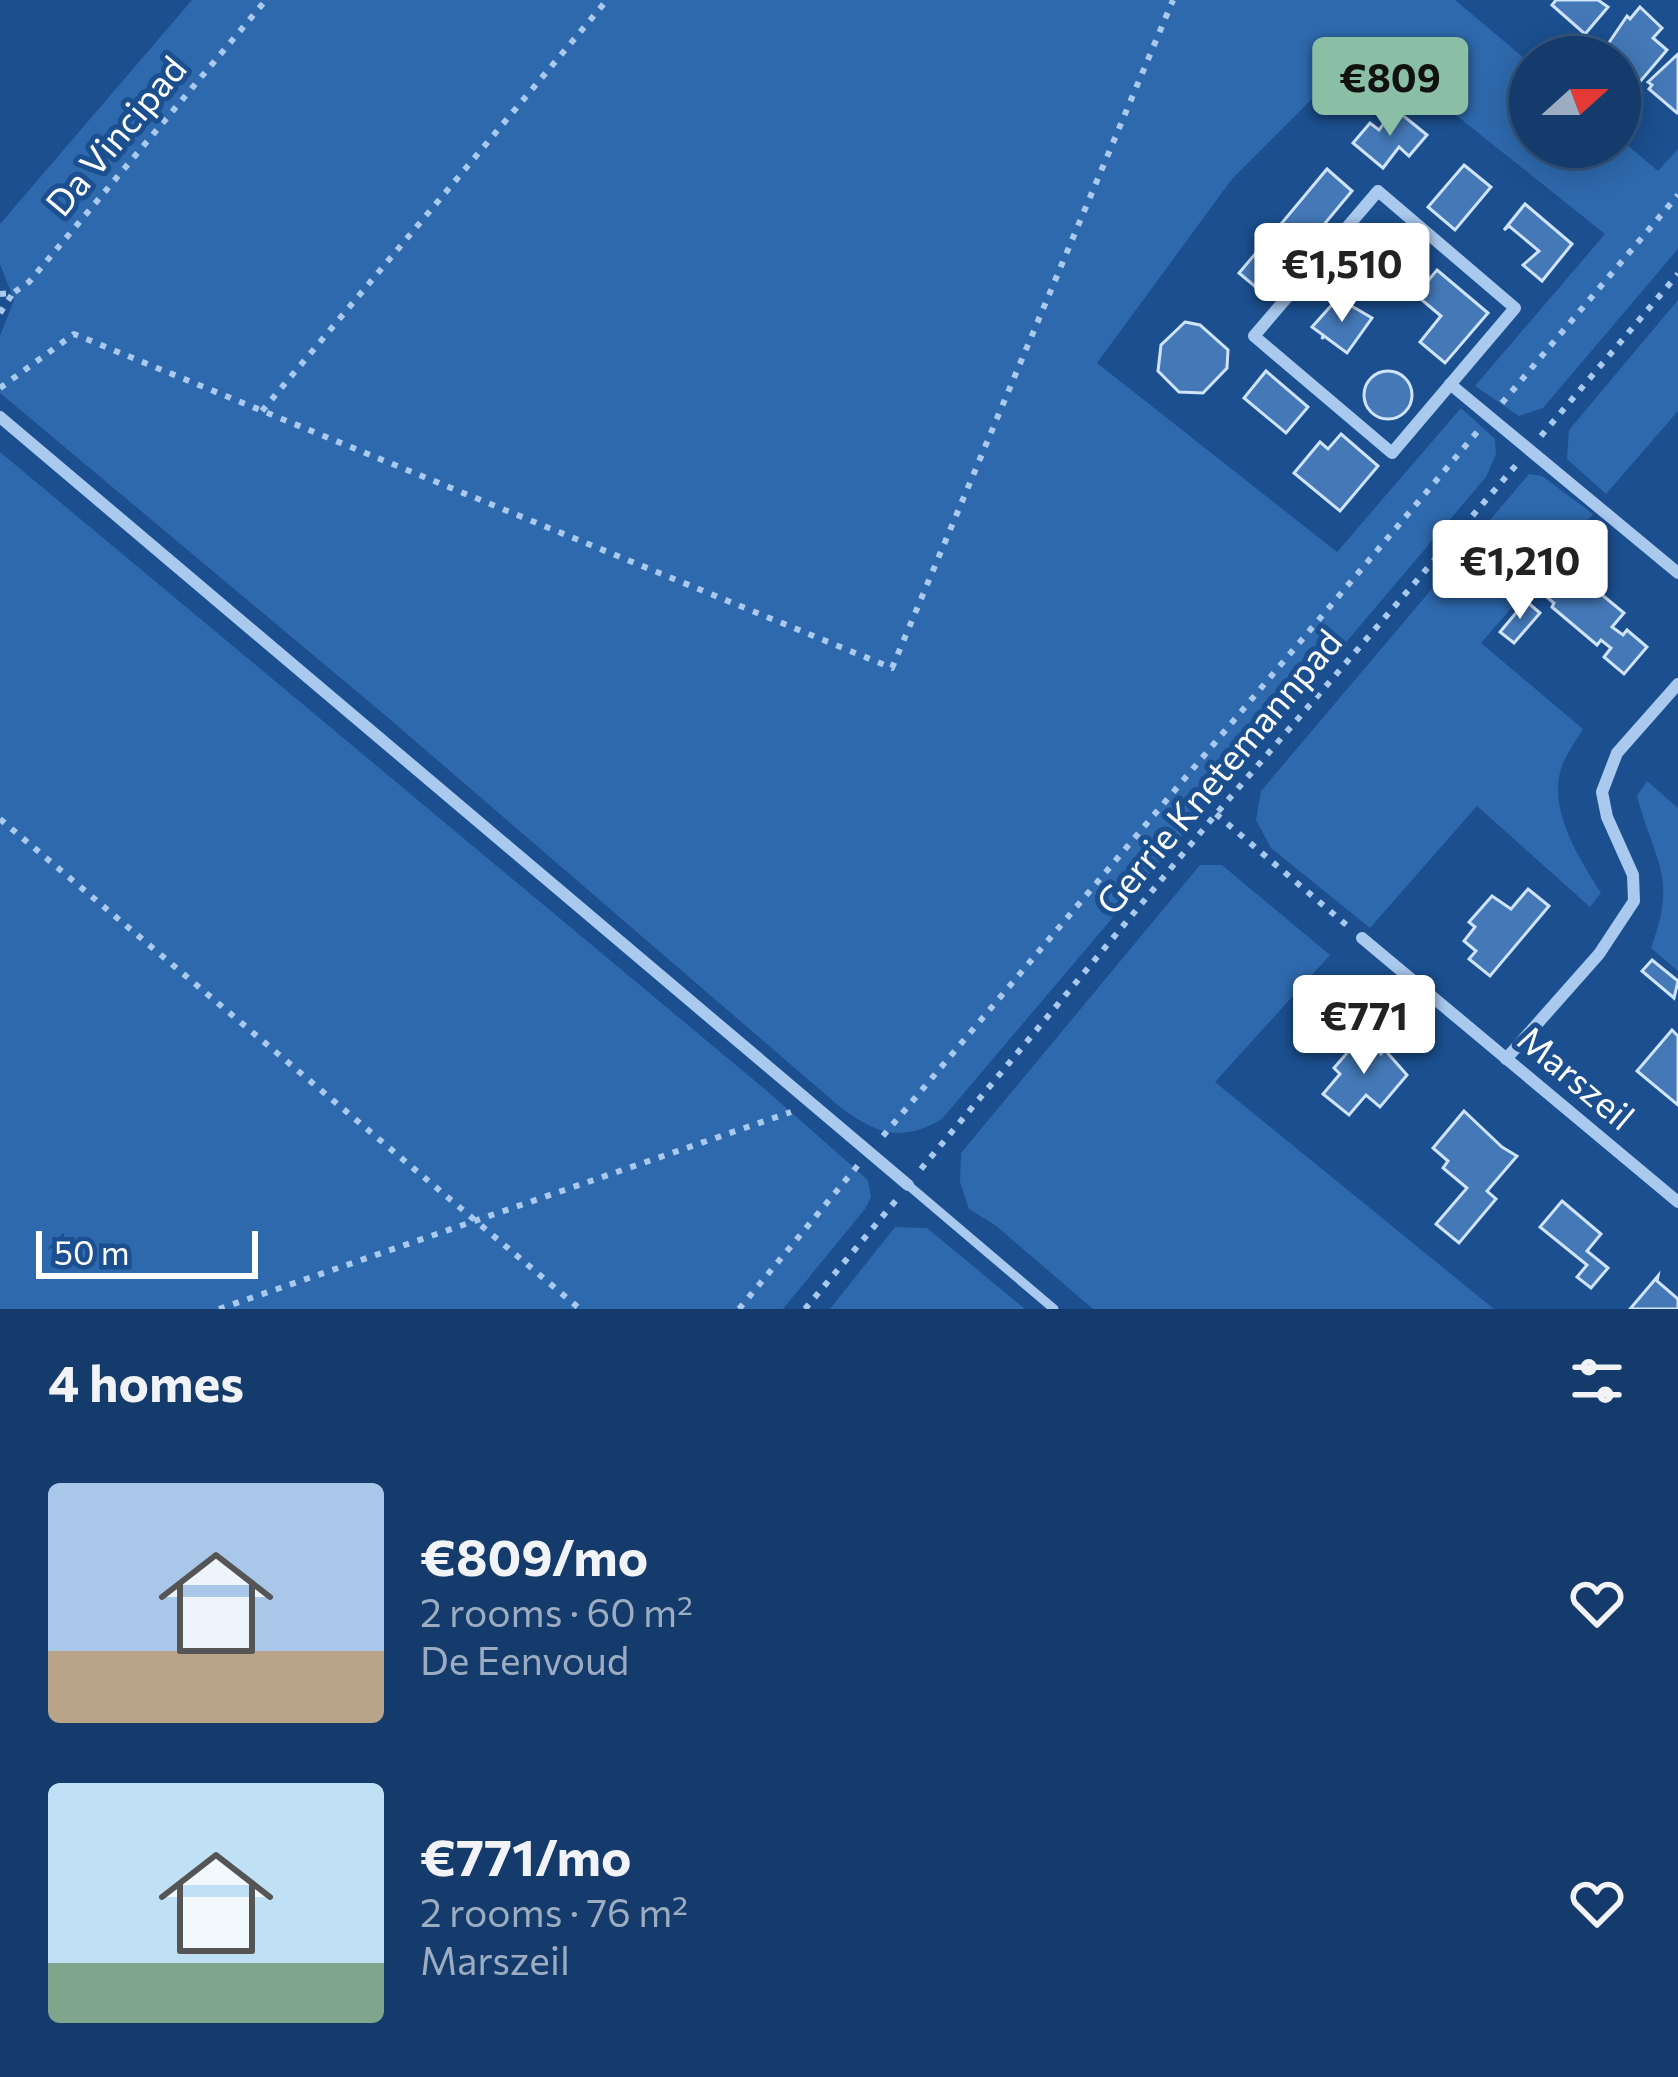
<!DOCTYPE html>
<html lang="en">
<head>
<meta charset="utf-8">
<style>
  :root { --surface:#143b6b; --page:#1d4271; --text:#f1f3f6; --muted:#9dadc1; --line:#33557e; --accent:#8abfa5 }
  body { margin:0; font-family:Commissioner,sans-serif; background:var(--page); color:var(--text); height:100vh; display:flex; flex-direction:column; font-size:45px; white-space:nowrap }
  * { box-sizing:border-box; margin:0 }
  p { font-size:39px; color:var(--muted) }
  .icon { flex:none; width:66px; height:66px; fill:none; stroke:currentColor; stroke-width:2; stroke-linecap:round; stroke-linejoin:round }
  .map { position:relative; height:1309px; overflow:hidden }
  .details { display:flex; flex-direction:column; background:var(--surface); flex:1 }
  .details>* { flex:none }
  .needle { width:78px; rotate:69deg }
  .controls { position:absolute; left:1509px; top:36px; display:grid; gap:24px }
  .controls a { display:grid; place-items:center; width:132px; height:132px; border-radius:50%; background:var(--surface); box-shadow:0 6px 30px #0003,0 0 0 3px var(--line); font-size:60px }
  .scale { position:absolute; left:36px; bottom:30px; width:222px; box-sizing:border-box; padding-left:12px; border:6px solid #fff; border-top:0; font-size:33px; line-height:42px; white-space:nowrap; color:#fff; -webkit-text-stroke:9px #1b4f8f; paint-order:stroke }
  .price { position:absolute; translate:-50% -102px; padding:0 27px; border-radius:12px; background:#fff; color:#222; font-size:39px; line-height:78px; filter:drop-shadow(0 3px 6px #0008) }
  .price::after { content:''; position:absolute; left:50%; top:72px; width:36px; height:27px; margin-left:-18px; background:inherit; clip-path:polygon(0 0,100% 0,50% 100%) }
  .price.on { background:var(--accent); color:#111 }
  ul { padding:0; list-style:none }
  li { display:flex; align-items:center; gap:36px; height:300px; padding:0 48px }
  li span { display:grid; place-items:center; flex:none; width:336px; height:240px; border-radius:12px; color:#555 }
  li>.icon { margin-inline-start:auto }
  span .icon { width:144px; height:144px; fill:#fffc; stroke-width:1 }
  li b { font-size:51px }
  h2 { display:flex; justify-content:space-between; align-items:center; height:144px; padding:0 48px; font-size:51px }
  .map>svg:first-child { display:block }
  .green { fill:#2e69ad }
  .building { fill:#4478b7; stroke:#cfe3fa; stroke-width:3 }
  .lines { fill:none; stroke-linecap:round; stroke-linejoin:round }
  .path { stroke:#a9c9ee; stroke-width:6; stroke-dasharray:6 9; stroke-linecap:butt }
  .lane { stroke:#a9c9ee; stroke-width:9 }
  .street { stroke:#a9c9ee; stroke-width:12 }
  .labels { text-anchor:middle; stroke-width:10; stroke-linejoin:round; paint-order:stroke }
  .street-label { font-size:36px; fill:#fff; stroke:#1b4f8f }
</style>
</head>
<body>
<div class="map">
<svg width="1678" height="1309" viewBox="0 0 1678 1309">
  <rect width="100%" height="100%" fill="#1b4f8f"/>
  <g class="green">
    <path d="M192 0H1455L1530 63V147H1620V139L1658 171 1678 149V249L1543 408 1519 416 1475 386 1605 234 1367 44 1232 179 1097 363 1337 552 1461 408 1495 439 1496 454 1486 477 942 1119C902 1143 876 1134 840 1107L386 716 0 393V336L14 300 0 264V224Z"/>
    <polygon points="1678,300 1678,411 1606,494 1567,459 1569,430"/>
    <polygon points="0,452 767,1091 868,1180 871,1197 865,1209 783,1309 0,1309"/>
    <path d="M1529 474 1542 476 1593 514 1481 643 1583 729C1577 739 1569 750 1564 761 1544 805 1579 858 1601 893L1590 907 1477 806 1370 928 1271 848 1256 820 1261 791Z"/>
    <path d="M1647 781 1678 808V971L1651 948C1678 876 1655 864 1637 796Z"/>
    <polygon points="1200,865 1222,865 1330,955 1215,1082 1494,1309 1093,1309 995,1225 969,1209 960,1182 961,1153"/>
    <polygon points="895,1227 927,1228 1025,1309 830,1309"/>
  </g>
  <g class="building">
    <polygon points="1556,0 1598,0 1608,7 1585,34 1552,5"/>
    <polygon points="1640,7 1662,28 1653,38 1667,50 1627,97 1620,91 1623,71 1620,57 1607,57 1602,53 1627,16 1630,19"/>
    <polygon points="1678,54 1678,112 1677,113 1649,89 1652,85 1648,82"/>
    <polygon points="1395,109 1427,135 1409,156 1399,147 1383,168 1353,143 1370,123 1379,130"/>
    <polygon points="1464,165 1491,187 1455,230 1428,207"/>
    <polygon points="1327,169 1352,191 1306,246 1281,224"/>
    <polygon points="1525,204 1572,244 1542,281 1523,265 1539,251 1509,226 1504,230"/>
    <polygon points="1393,231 1424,257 1393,293 1378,279 1385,272 1369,259"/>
    <polygon points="1267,240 1292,262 1264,294 1239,273"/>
    <polygon points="1437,270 1488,313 1445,363 1420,342 1441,316 1416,295"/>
    <polygon points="1338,298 1372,318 1347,353 1324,336 1322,339 1323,335 1312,327"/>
    <polygon points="1185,322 1200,325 1228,350 1227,368 1203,393 1179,392 1158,371 1161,345"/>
    <polygon points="1266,371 1308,407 1286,433 1244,398"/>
    <circle cx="1388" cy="395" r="24"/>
    <polygon points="1341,434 1378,466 1340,511 1294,473 1320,442 1328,449"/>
    <polygon points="1578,575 1624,613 1612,627 1623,635 1627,630 1647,647 1624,674 1604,657 1611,648 1601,640 1597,645 1552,607 1554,603 1548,598 1558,586 1565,591"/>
    <polygon points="1526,601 1540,613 1514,643 1500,632"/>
    <polygon points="1528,889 1549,906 1490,976 1469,959 1476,951 1464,941 1475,927 1469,922 1492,896 1511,909"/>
    <polygon points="1652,960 1678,981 1674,998 1642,971"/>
    <polygon points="1672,1030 1678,1036 1678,1105 1637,1071"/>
    <polygon points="1361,1037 1381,1054 1384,1049 1407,1075 1380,1107 1366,1095 1349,1115 1323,1094 1340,1074 1334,1068"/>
    <polygon points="1464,1111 1502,1147 1517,1156 1487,1191 1496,1199 1459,1243 1436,1224 1467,1188 1443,1168 1448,1161 1433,1148"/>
    <polygon points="1562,1201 1601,1234 1587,1251 1608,1268 1591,1288 1577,1277 1587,1265 1540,1227"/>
    <polygon points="1658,1276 1657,1281 1678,1299 1678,1309 1630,1309"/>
  </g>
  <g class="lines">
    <g class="path">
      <polyline points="0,294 13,293 29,282 266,0"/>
      <polyline points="0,313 13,293"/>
      <polyline points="0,388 74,334 892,668 1173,0"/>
      <polyline points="1502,403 1678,195"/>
      <polyline points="262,411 607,0"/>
      <polyline points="1541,436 1678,274"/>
      <polyline points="1216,814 1350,928"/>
      <polyline points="0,819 580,1309"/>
      <polyline points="883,1136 1478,431"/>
      <polyline points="921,1169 1216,814 1517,464"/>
      <polyline points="219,1309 791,1112"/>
      <polyline points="739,1309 859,1164"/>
      <polyline points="805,1309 898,1198"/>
    </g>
    <polyline class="lane" points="908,1185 1054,1309"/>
    <g class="street">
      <polygon points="1378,191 1515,308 1392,453 1254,336"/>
      <polyline points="1450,384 1678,573"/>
      <polyline points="0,417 908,1185"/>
      <polyline points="1362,938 1678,1202"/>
      <polyline points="1506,1059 1599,954 1634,901 1633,875 1607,817 1602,792 1617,753 1678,684"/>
    </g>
  </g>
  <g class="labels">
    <g class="street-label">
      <text transform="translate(116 136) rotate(-50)" y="13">Da Vincipad</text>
      <text transform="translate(1219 772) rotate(-50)" y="13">Gerrie Knetemannpad</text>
      <text transform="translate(1576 1078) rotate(40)" y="13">Marszeil</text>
    </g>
  </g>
</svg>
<div class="controls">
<a><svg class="needle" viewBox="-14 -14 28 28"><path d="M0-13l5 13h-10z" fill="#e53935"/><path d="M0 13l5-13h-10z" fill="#9dadc1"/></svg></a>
</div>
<div class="scale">50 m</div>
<b class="price on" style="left:1390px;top:139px">€809</b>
<b class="price" style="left:1342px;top:325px">€1,510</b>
<b class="price" style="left:1520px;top:622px">€1,210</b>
<b class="price" style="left:1364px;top:1077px">€771</b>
</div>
<section class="details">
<h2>4 homes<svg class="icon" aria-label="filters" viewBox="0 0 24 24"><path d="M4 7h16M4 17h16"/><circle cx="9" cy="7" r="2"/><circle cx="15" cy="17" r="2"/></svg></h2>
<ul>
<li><span style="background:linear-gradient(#a9c7e8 70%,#b9a48a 0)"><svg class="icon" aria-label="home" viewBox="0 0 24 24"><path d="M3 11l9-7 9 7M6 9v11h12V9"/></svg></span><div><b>€809/mo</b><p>2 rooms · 60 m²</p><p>De Eenvoud</p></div><svg class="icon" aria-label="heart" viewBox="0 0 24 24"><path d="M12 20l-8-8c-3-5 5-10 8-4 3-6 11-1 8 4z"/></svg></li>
<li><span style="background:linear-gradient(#bfe0f5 75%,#7fa58c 0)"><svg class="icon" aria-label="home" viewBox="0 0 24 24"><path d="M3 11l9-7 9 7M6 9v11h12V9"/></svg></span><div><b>€771/mo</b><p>2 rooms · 76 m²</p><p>Marszeil</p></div><svg class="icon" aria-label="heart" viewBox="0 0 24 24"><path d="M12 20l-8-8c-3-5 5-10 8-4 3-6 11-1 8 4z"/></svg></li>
</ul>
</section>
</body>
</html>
